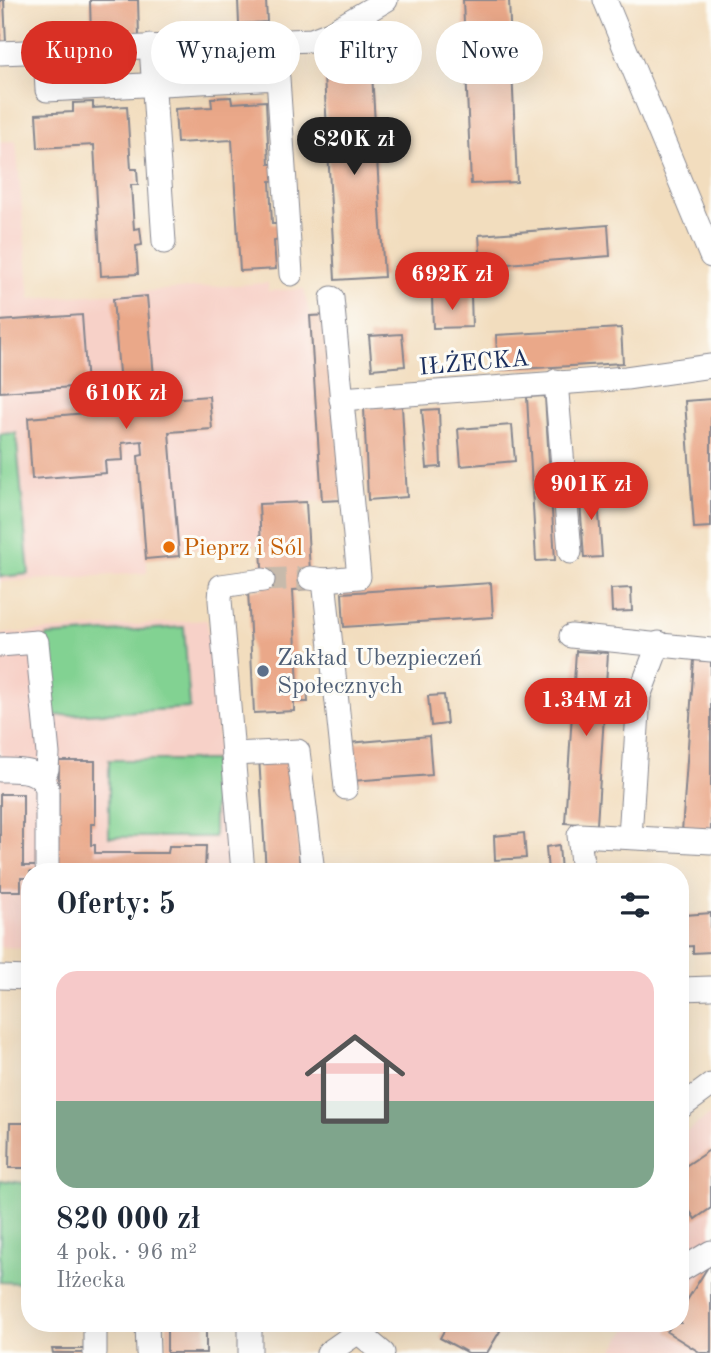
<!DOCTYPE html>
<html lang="pl">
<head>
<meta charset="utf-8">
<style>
  :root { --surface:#fff; --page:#f6f6f7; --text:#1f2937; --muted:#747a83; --line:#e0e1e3; --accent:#d93025 }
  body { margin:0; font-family:"Old Standard TT",serif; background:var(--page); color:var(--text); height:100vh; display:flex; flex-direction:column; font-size:26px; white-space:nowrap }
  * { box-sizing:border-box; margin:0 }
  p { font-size:23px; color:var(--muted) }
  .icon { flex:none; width:38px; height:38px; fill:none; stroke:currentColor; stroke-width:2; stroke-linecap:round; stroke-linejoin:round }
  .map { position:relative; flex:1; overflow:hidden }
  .drawer { position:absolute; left:21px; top:863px; width:668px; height:469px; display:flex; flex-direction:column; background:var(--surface); border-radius:28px; box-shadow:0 7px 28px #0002 }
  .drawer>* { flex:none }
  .banner { position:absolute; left:21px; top:21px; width:670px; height:63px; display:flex; gap:14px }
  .price { position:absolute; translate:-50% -60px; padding:0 16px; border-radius:24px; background:var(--accent); color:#fff; font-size:23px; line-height:46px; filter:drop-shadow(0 2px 4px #0008) }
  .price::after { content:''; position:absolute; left:50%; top:42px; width:21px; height:16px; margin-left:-10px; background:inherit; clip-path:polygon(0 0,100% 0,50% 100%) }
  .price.on { background:#222; color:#fff }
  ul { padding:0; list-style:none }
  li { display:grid; align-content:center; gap:14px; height:371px; padding:0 35px }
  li+li { border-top:2px solid var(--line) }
  li span { display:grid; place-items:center; height:217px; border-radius:21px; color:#555 }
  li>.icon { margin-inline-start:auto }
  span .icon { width:126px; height:126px; fill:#fffc; stroke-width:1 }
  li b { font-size:30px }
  h2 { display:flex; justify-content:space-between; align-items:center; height:84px; padding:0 35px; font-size:30px }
  .tag { padding:0 24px; border-radius:32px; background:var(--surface); box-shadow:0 7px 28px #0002; font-size:24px; line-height:63px }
  .tag.on { background:var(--accent); color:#fff }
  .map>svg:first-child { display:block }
  .built { fill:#f7d1c8 }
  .green { fill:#82d292; stroke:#4e8078; stroke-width:2 }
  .building { fill:#eaa889 }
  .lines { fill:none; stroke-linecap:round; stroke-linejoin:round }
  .minor-tunnel { stroke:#c7baab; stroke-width:23; stroke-dasharray:23 11; stroke-linecap:butt }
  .minor-casing { stroke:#86868e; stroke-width:25 }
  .minor { stroke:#fff; stroke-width:23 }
  .food-dot { fill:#e8710a; stroke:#fdfcf7; stroke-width:2.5 }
  .service-dot { fill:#5c6f8a; stroke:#fdfcf7; stroke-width:2.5 }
  .labels { text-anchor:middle; stroke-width:6; stroke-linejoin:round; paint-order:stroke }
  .street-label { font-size:24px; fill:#1b2f5e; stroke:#fdfcf7 }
  .food-label { font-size:24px; fill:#c56008; stroke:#fdfcf7; text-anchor:start }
  .service-label { font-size:24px; fill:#4e5e75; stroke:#fdfcf7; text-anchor:start }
</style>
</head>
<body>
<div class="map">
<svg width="711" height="1353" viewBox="0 0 711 1353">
  <rect width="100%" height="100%" fill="#fdfcf7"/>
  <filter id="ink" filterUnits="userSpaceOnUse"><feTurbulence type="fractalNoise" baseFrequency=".0143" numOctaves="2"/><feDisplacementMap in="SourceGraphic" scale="14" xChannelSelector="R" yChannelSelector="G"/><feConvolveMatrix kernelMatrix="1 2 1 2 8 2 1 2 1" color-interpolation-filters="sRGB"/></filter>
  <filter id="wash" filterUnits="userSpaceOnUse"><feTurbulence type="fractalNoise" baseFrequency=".00686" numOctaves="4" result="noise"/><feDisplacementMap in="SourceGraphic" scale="28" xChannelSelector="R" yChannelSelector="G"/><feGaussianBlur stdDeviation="1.57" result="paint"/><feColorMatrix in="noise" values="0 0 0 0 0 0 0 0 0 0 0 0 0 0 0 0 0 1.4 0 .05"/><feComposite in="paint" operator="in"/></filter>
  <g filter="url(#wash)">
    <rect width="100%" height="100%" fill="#f2ddbe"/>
    <g class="built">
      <polygon points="16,141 30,299 268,283 268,291 304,289 310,316 322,501 259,504 261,544 179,550 147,559 147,573 0,582 0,142"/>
      <polygon points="207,620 230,871 30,872 30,948 0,947 0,634"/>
      <polygon points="711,1114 711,1353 611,1353 631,1323 681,1323 681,1249 690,1242 681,1226 681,1136"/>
    </g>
    <g class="green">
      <polygon points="16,433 29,574 0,577 0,434"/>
      <polygon points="184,627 190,708 51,716 46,636"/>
      <rect x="109" y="760" width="105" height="77"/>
      <polygon points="0,1180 30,1184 30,1276 26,1283 0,1282"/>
    </g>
    <g id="blocks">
      <g class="building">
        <polygon points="0,0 4,0 6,43 0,43"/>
        <polygon points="90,0 138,0 139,36 91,38"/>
        <polygon points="238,0 266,0 267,22 239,24"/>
        <polygon points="463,0 509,0 517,182 471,184"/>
        <polygon points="372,73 384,277 335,280 324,75"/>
        <polygon points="231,97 232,103 266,101 269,164 275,164 276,180 270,181 272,224 279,224 280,240 274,241 276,269 240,271 232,140 177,143 175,109 212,107 211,98"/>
        <polygon points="93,102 93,108 127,106 131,169 137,169 138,185 131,185 134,229 140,228 142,245 136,246 138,274 101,276 94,145 38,148 36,114 73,112 73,103"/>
        <polygon points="608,225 610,256 481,266 479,235"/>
        <polygon points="471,295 472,327 433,328 432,296"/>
        <polygon points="147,296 156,400 209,396 212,429 169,432 179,556 146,559 138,456 143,455 142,441 122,443 123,460 105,461 106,473 32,479 28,418 122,410 113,299"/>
        <polygon points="82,315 87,386 0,392 0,321"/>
        <polygon points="330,315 342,500 322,501 310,316"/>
        <polygon points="621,328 623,363 498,370 496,335"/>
        <polygon points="402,334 405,366 372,369 369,336"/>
        <polygon points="545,396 555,560 536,561 527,397"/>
        <polygon points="711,399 711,527 694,528 685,401"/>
        <polygon points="402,406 407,497 368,500 364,408"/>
        <polygon points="439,409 441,467 427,468 422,410"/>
        <polygon points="512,425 515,461 461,466 458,429"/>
        <polygon points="597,485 602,557 584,558 579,487"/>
        <polygon points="306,502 311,589 293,590 298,686 307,686 308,702 294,702 294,711 254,713 248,590 263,589 259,504"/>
        <polygon points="491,583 493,617 344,627 342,593"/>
        <polygon points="631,588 632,611 612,612 611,589"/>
        <polygon points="576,651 608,653 597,825 565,823"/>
        <polygon points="694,660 711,661 711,834 682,832"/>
        <polygon points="444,695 447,724 431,726 428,696"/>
        <polygon points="429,736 432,775 352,781 349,743"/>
        <polygon points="293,755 300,872 266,872 259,757"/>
        <polygon points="59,761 95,761 95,824 91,824 91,845 95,845 95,853 168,853 169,846 206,846 205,872 30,872 30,878 21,878 21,891 0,891 0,794 23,794 23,866 58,866"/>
        <polygon points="524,833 526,858 495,860 494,836"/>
        <polygon points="559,845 561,872 548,872 546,847"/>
        <polygon points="711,913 711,952 693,953 693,946 681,947 685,915"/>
        <polygon points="10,1123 30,1123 30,1168 9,1168"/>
        <polygon points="711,1149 711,1208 695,1219 684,1202 681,1205 681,1169"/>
        <polygon points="711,1262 711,1353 701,1353 667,1332 673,1323 681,1323 681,1310"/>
        <rect x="167" y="1323" width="39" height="30"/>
        <polygon points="448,1323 486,1323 500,1331 487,1353 468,1353 440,1338"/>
        <polygon points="52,1349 92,1349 92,1353 53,1353"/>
      </g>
    </g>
  </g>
  <g filter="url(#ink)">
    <use href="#blocks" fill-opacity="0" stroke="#86868e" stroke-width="2"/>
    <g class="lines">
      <polyline class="minor-tunnel" points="263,580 310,578"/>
      <g class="minor-casing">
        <g id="minor">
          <polyline points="605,0 711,256"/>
          <polyline points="151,46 164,242"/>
          <polyline points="45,52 47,90 278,78 291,274"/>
          <polyline points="0,53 312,40 330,33 386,0"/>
          <polyline points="556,381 570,552"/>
          <polyline points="341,399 626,378 711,366"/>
          <polyline points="310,578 324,580 359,577 332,298"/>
          <polyline points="324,580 346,788"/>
          <polyline points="571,636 711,650"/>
          <polyline points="0,645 37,642 48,754 47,769 41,779"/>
          <polyline points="233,754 298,751 313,872"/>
          <path d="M0 770C19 770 38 768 47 788V866"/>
          <polyline points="630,837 639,696 659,643"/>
          <polyline points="243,872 220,600 221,586 263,580"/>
          <polyline points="583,872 579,835 711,842"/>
          <polyline points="0,977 30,978"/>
          <polyline points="681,989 711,988"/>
          <polyline points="681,1107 711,1085"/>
          <polyline points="681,1270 711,1252"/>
          <polyline points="95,1323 95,1353"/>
          <polyline points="147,1323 148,1353"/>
          <polyline points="250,1323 250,1353"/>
          <polyline points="358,1332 383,1353"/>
          <polyline points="328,1353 371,1323"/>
        </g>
      </g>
      <use href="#minor" class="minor"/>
    </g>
  </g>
  <circle class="food-dot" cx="169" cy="547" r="7"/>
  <circle class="service-dot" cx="263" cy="671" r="7"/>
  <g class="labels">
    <g class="street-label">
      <text transform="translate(474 362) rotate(-5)" y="8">IŁŻECKA</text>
    </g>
    <g class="food-label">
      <text x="183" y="555">Pieprz i Sól</text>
    </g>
    <g class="service-label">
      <text x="277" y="665">Zakład Ubezpieczeń<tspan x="277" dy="28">Społecznych</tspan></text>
    </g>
  </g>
</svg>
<b class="price on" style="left:354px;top:177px">820K zł</b>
<b class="price" style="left:452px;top:312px">692K zł</b>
<b class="price" style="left:126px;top:431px">610K zł</b>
<b class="price" style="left:591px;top:522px">901K zł</b>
<b class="price" style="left:586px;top:738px">1.34M zł</b>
<div class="banner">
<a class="tag on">Kupno</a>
<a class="tag">Wynajem</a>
<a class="tag">Filtry</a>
<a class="tag">Nowe</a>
</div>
<section class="drawer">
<h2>Oferty: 5<svg class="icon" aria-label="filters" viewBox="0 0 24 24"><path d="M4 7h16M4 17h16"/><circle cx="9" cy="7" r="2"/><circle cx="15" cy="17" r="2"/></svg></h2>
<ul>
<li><span style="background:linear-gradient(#f6c9c9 60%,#7fa58c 0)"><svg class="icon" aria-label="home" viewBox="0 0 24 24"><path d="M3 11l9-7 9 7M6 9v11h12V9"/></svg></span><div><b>820 000 zł</b><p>4 pok. · 96 m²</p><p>Iłżecka</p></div></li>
</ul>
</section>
</div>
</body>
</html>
